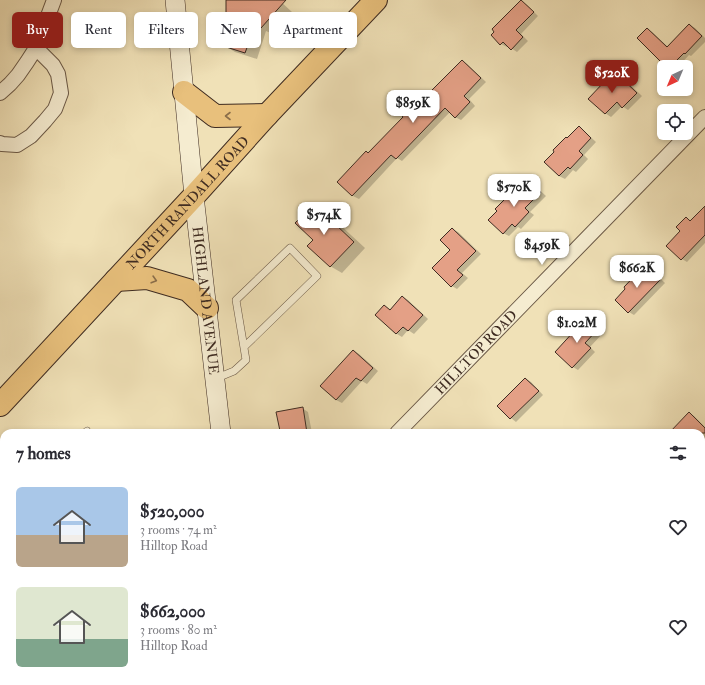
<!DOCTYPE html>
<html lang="en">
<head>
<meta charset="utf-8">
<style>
  :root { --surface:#fff; --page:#f2f2f3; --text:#2b2b33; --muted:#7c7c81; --accent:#8f2418 }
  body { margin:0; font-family:"IM FELL Double Pica",serif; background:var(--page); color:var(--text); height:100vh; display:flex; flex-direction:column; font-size:15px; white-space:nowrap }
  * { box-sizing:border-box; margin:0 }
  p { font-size:13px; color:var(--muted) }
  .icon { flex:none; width:22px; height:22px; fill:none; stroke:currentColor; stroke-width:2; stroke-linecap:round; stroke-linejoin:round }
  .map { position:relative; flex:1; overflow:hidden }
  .panel { position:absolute; left:0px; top:429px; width:705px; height:256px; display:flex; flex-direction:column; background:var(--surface); border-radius:12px 12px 0 0; box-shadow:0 2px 6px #0003 }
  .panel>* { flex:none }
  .top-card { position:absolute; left:12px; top:12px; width:400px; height:36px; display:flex; gap:8px }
  .needle { width:26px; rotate:224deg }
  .tools { position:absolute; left:657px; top:60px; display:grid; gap:8px }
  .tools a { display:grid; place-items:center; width:36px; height:36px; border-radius:6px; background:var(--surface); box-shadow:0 2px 6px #0003; font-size:20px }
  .price { position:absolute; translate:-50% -34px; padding:0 9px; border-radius:8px; background:#fff; color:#222; font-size:13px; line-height:26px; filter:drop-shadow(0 1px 2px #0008) }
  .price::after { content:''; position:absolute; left:50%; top:24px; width:12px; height:9px; margin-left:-6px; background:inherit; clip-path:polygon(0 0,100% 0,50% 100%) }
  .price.selected { background:var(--accent); color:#fff }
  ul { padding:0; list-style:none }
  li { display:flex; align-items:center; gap:12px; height:100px; padding:0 16px }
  li span { display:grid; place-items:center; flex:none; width:112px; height:80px; border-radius:6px; color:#555 }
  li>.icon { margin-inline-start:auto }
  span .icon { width:48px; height:48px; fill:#fffc; stroke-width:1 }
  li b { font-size:17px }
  h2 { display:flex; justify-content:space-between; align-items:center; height:48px; padding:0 16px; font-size:17px }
  .tag { padding:0 14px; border-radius:6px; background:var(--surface); box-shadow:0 2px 6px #0003; font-size:14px; line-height:36px }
  .tag.selected { background:var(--accent); color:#fff }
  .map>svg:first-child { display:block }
  .shadow { fill:#0003 }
  .building { fill:#e4a086; stroke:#3e2b21 }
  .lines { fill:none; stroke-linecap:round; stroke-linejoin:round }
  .lane-casing { stroke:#6a5846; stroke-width:8 }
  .street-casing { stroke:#6a5846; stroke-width:16 }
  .secondary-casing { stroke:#3e2b21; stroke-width:20 }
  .primary-casing { stroke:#3e2b21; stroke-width:24 }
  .lane { stroke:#f5ecd0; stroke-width:7 }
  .street { stroke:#f5ecd0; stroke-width:14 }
  .secondary { stroke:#f5ecd0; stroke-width:19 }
  .primary { stroke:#e8c07c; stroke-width:22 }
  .oneway { stroke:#8a6e4a }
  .labels { text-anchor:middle; stroke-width:3; stroke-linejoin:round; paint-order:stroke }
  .street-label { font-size:14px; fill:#3e2b21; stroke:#f5ecd0 }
</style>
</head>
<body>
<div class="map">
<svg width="705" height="685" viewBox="0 0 705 685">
  <rect width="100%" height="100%" fill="#f0e1b7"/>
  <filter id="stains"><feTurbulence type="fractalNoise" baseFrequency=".005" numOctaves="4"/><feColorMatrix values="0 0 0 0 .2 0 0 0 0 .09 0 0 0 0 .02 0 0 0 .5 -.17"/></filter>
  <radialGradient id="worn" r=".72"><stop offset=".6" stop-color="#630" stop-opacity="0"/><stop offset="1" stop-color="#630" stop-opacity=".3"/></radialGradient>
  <g class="shadow">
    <polygon points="227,0 279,0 292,12 273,34 266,31 257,59 235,52 224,45 234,18 227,14"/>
    <polygon points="521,1 527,5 538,16 521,34 528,41 517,52 508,46 507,47 501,44 492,35"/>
    <polygon points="689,25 695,28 705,38 705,42 691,56 689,55 678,67 668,67 647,29 652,32 668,47"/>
    <polygon points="462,61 467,64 486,82 469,99 475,106 461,120 455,117 450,112 402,161 397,158 359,199 353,196 338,182 368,154 405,117 413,97 421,103"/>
    <polygon points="616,74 622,77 642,96 628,110 622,106 611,117 605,113 605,83 607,83"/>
    <polygon points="579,128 584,131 596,142 584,155 588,159 576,172 573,170 565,179 559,176 545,162"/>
    <polygon points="529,182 534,185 546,196 530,212 534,215 521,229 518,227 509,236 503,233 515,196"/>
    <polygon points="314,205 325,211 365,248 342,273 330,266 315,240"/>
    <polygon points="705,214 705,243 687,262 682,259 686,218 692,221"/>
    <polygon points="452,229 458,232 481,254 462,273 468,278 457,289 452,286 451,250"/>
    <polygon points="645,267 651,270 665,283 634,315 629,312"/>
    <polygon points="403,297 408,300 428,319 414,334 408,330 402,337 397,334 377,314 385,306 391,310"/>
    <polygon points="586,320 592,323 603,333 590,347 595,352 578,370 573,367 556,352"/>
    <polygon points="354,351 359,354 378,371 367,384 362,381 342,403 336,400 322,386"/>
    <polygon points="526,379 531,382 543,395 516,422 511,418 499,406"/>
    <polygon points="302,408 308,412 312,433 283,433 282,431 281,430"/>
    <polygon points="689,413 694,416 705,427 705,438 701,442 701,433 670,433"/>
    <polygon points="447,681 481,681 482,682 480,685 443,685"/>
    <polygon points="667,681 700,681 703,685 663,685"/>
  </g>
  <g class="building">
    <polygon points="226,0 286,0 261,28 255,26 245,53 223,46 233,17 226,15"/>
    <polygon points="521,0 534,12 516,30 523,37 511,50 503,42 500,45 491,35 494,32 492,29"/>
    <polygon points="689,24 702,36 685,54 684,53 670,67 666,67 637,38 647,28 667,47"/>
    <polygon points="462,60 481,78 464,96 470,102 455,118 445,108 396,159 391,155 352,196 337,182 366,151 368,153 403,117 398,111 413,96 420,102"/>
    <polygon points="616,73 637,93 622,108 617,102 605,114 588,99 605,81 606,83"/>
    <polygon points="579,126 591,138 579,151 583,155 570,169 568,167 559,176 544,162 554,152 553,150 566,137 567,138"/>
    <polygon points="529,180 541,192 525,208 529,212 515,227 512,224 503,234 488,220 497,211 495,209 511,193 514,195"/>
    <polygon points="314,204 354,242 330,267 307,246 313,240 295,223"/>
    <polygon points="705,206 705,235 681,260 666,246 680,231 676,227 686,217 690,221"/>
    <polygon points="452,228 476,251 457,270 463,275 451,287 432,268 450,250 440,240"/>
    <polygon points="645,265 660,280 628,313 615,300 625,289 624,287"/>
    <polygon points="402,296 423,315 408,331 403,327 396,334 375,315 384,305 390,310"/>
    <polygon points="586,318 598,329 585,343 591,348 572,368 555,352"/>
    <polygon points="353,350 373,368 361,381 356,378 336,400 320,386"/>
    <polygon points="525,378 539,391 510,419 497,406"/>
    <polygon points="303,407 307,433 282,433 281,430 280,431 276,412"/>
    <polygon points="689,412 705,428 705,433 669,433"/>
  </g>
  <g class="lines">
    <g class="lane-casing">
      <g id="lane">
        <polyline points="217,378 234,371 246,360 236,300 290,248 317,276 244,347"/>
        <polyline points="87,431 88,433"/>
        <polyline points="0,514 4,512"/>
        <polyline points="0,623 4,634"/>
        <polyline points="21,681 22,685"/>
      </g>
    </g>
    <g class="street-casing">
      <g id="street">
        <polyline points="0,93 10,84 18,75 27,62 36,48 54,0"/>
        <polyline points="0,143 2,144 17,145 31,136 45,121 55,109 61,93 58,74 53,65 36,48"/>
        <path id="s1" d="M397 433 705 117"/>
        <polyline points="701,535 705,531"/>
        <polyline points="556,685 560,681"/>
      </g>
    </g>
    <g class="secondary-casing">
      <g id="secondary">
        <path id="s2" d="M175 0 194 196 221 433"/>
        <polyline points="240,681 240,685"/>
      </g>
    </g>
    <g class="primary-casing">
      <g id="primary">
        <polyline points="184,92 215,116 267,115"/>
        <polyline points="116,280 147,278 188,290 207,308"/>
        <path id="s3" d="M0 405 194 196 267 115 376 0"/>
      </g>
    </g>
    <use href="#lane" class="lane"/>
    <use href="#street" class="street"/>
    <use href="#secondary" class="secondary"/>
    <use href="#primary" class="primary"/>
  </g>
  <defs><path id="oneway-chevron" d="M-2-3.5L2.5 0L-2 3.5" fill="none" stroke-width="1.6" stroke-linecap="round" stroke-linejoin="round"/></defs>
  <g class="oneway">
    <use href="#oneway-chevron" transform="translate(228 116) rotate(-180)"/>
    <use href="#oneway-chevron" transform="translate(154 280) rotate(16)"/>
  </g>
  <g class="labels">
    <g class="street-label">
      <text dy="5" stroke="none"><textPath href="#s3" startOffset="276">NORTH RANDALL ROAD</textPath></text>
      <text dy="5" stroke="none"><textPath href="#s2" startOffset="302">HIGHLAND AVENUE</textPath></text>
      <text dy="5" stroke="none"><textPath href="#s1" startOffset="113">HILLTOP ROAD</textPath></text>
    </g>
  </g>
  <rect width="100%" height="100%" filter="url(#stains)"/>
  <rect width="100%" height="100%" fill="url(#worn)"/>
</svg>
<div class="tools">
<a><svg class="needle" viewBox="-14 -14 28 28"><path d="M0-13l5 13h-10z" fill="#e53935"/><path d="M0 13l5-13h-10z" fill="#7c7c81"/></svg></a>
<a><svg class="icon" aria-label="locate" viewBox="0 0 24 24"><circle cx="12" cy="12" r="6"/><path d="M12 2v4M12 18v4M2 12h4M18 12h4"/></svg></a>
</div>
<b class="price selected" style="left:612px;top:94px">$520K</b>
<b class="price" style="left:413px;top:124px">$859K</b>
<b class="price" style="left:514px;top:208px">$570K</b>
<b class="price" style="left:324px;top:236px">$574K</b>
<b class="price" style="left:542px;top:266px">$459K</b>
<b class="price" style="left:637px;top:289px">$662K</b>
<b class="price" style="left:577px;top:344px">$1.02M</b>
<div class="top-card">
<a class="tag selected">Buy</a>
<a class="tag">Rent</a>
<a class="tag">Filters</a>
<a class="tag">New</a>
<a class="tag">Apartment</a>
</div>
<section class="panel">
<h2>7 homes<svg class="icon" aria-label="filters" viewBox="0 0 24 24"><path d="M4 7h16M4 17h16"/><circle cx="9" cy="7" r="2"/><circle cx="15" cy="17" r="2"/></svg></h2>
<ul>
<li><span style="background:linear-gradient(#a9c7e8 60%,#b9a48a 0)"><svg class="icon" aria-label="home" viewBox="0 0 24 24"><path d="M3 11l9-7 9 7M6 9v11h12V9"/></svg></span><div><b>$520,000</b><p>3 rooms · 74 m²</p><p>Hilltop Road</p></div><svg class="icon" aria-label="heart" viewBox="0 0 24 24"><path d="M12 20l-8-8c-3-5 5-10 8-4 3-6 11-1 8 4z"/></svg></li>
<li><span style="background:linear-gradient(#dfe7d0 65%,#7fa58c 0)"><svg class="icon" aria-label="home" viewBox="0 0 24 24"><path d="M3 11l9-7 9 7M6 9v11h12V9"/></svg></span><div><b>$662,000</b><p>3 rooms · 80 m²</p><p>Hilltop Road</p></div><svg class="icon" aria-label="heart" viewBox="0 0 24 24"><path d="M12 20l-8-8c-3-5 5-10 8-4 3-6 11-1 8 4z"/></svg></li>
</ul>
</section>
</div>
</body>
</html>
